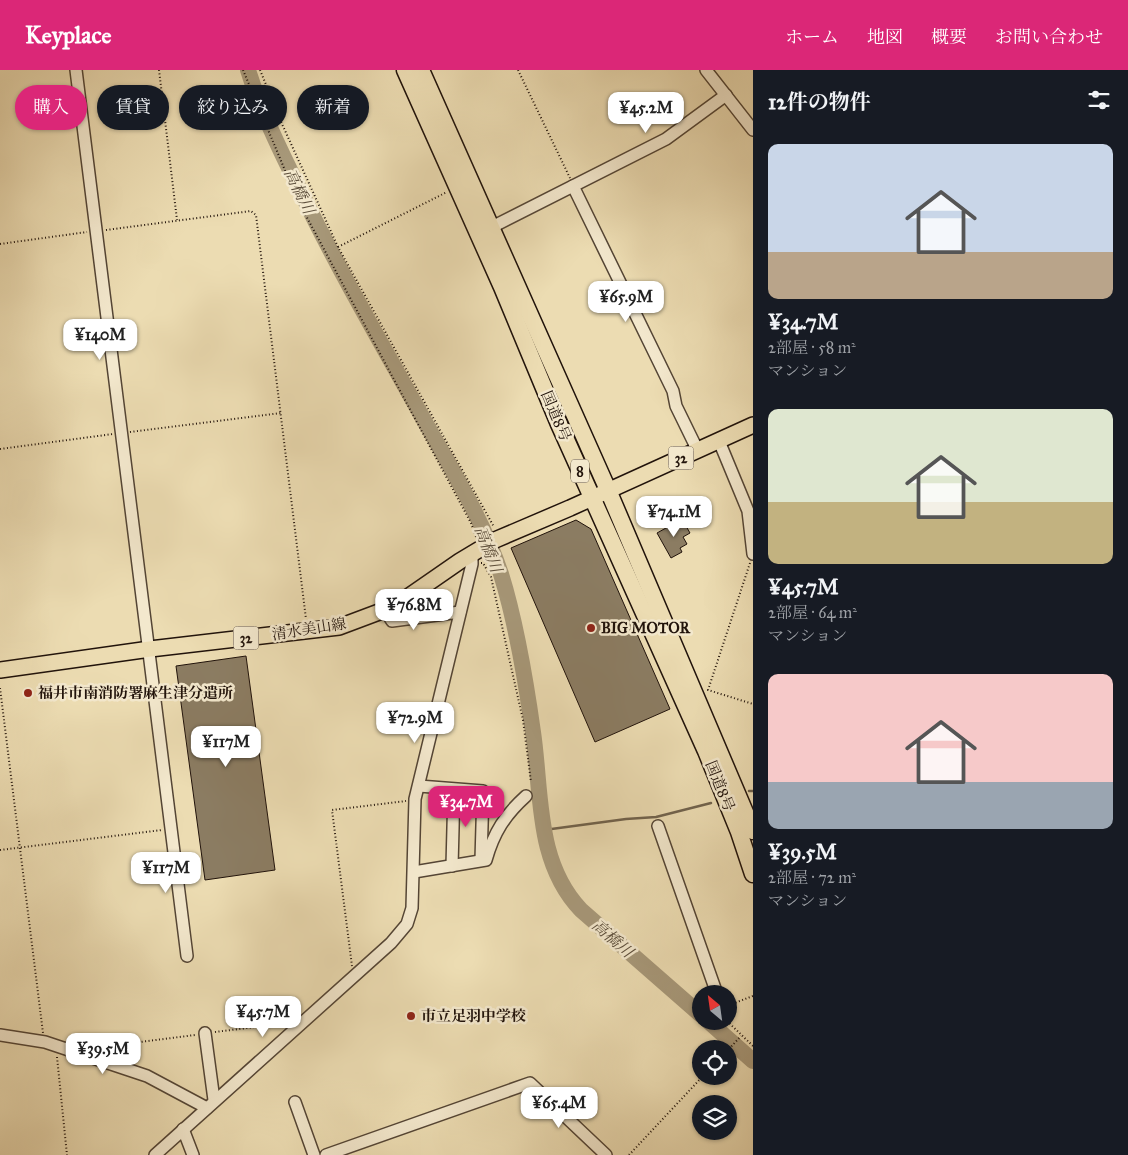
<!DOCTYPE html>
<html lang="ja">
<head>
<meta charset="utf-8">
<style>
  :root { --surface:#171b24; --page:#20242c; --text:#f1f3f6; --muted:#9ea1a6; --accent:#db2777 }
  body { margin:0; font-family:"IM FELL Great Primer","Noto Serif JP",serif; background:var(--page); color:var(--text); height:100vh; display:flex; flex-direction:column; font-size:19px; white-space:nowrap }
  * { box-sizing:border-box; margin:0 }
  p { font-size:16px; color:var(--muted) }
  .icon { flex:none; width:28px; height:28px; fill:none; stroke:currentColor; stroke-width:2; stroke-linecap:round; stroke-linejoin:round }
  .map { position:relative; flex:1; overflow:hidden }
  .drawer { display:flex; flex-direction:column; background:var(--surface); width:375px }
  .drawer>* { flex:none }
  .hud { position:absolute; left:15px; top:15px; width:475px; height:45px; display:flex; gap:10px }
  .needle { width:32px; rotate:331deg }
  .buttons { position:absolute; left:692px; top:915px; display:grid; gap:10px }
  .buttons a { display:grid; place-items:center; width:45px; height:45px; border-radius:50%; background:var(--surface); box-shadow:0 1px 4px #0004; font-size:25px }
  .price { position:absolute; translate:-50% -42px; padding:0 11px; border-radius:10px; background:#fff; color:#222; font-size:16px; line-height:32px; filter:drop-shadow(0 1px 2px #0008) }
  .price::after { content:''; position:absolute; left:50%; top:30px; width:15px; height:11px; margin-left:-8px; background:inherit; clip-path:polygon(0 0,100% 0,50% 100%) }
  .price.active { background:var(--accent); color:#fff }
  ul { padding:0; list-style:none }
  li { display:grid; align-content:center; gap:10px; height:265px; padding:0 15px }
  li span { display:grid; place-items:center; height:155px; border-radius:10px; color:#555 }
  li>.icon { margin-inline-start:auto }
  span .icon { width:90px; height:90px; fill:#fffc; stroke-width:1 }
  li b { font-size:21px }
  h2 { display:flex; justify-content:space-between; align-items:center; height:60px; padding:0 15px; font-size:21px }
  .pill { padding:0 18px; border-radius:22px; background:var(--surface); box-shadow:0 1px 4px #0004; font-size:18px; line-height:45px }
  .pill.active { background:var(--accent); color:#fff }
  header { display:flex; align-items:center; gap:30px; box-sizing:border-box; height:70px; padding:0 25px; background:var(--accent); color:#fff }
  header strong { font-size:24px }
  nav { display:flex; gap:28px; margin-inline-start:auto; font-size:18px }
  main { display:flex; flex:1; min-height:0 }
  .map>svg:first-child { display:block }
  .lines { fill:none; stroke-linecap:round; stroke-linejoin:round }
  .stream { stroke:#71634d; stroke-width:2.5 }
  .river { stroke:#a79879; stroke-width:16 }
  .building { fill:#8b7c62; stroke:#21130b }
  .minor-casing { stroke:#544535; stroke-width:14 }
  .major-casing { stroke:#21130b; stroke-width:18 }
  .highway-casing { stroke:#21130b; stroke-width:19 }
  .path { stroke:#21130b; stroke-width:2; stroke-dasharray:1 2.5; stroke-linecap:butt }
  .minor { stroke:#f3e8cd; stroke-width:11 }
  .major { stroke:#ecdcb2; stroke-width:15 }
  .highway { stroke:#ecdcb2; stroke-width:16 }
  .poi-dot { fill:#8f2418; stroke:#f3e8cd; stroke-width:2 }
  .labels { text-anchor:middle; stroke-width:5; stroke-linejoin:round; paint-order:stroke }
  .shield { fill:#f3e8cd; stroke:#605345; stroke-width:1 }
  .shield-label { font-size:14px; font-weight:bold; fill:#21130b }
  .street-label { font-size:15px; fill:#21130b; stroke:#f3e8cd }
  .poi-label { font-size:15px; font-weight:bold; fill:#21130b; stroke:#f3e8cd; text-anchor:start }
  .water-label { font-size:16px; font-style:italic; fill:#5d4f3c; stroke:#f3e8cd }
</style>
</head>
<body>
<header>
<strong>Keyplace</strong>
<nav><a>ホーム</a><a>地図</a><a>概要</a><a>お問い合わせ</a></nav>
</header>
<main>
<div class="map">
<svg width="753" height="1085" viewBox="0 0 753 1085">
  <rect width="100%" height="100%" fill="#ecdcb2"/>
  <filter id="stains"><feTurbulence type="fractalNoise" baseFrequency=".004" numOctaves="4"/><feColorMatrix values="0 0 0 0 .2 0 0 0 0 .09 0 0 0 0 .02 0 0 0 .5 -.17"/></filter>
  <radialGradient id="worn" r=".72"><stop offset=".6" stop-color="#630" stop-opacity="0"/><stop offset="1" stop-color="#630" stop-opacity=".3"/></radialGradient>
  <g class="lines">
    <g class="stream">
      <polyline points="749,721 753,721"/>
      <polyline points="544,760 626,749 656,747 711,733"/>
    </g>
    <g class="river">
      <path d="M248 0C261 42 281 83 301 122 339 201 383 276 425 352 453 402 483 450 501 504 516 552 526 612 533 662 542 722 535 792 581 840L701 945"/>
      <polyline points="708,951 753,991"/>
    </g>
  </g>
  <g class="building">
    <polygon points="682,449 690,463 683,467 687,474 680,478 682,482 671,488 657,463"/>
    <polygon points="576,450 591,459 670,639 595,672 511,478"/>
    <polygon points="246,586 275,800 205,810 176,596"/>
  </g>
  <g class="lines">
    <g class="minor-casing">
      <g id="minor">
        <polyline points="76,0 187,886"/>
        <polyline points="706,0 753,60"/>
        <polyline points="573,116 673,321 676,336 698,381"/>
        <polyline points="492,157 666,69 726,25"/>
        <polyline points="719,371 748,441 753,484"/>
        <polyline points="385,540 392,551 460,542"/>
        <polyline points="419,716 483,721 481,790"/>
        <polyline points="658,756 717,924"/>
        <polyline points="452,796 454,720"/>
        <path d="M414 802 486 790C494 762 505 745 526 726"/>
        <polyline points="205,963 214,1030"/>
        <polyline points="0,965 45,972 147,1006 207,1038"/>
        <polyline points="295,1032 314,1085"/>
        <polyline points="183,1059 193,1085"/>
        <polyline points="155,1085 391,873 407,854 412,838 415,729 472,494 472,482"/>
        <polyline points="326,1085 530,1013 606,1085"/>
      </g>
    </g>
    <g class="major-casing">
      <polyline id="major" points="0,600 150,579 339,557 395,536 460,491 495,470 570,438 753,355"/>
    </g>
    <g class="highway-casing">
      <g id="highway">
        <polyline points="405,0 502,217 559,354 706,681 739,762 753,804"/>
        <polyline points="421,0 608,420 753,761"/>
      </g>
    </g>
    <g class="path">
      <polyline points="159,0 177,150"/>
      <polyline points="243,0 297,129 471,453 476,467"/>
      <polyline points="260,0 282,54 338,177 494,457"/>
      <polyline points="518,0 570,108"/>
      <polyline points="106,160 251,141 256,145 306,549"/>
      <polyline points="0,174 87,162"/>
      <polyline points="338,177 447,122"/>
      <polyline points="130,362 281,343"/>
      <polyline points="0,379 113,364"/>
      <polyline points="481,493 483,493 491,507 523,650 531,712"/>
      <polyline points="750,493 708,620 753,634"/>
      <polyline points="0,618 43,963"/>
      <polyline points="0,780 162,760"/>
      <polyline points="352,896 332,740 406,731"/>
      <polyline points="729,935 753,926"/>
      <polyline points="727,951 753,976"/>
      <polyline points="215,962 287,953"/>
      <polyline points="93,978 195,965"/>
      <polyline points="729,979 741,966"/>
      <polyline points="57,987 67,1085"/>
      <polyline points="629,1085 703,1006"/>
    </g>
    <use href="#minor" class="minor"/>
    <use href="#major" class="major"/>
    <use href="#highway" class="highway"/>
  </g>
  <g class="poi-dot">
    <circle cx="591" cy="558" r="5"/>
    <circle cx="28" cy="623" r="5"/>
    <circle cx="411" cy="946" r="5"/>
  </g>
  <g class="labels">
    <g class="shield">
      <rect x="668.5" y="376.5" width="25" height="23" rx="4"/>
      <rect x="571" y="389.5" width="18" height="23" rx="4"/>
      <rect x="233.5" y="556.5" width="25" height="23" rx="4"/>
    </g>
    <g class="shield-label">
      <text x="681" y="393">32</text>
      <text x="580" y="406">8</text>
      <text x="246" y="573">32</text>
    </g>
    <g class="street-label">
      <text transform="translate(556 346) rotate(67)" y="5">国道8号</text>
      <text transform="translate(309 559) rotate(-9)" y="5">清水美山線</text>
      <text transform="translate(720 716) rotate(68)" y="5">国道8号</text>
    </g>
    <g class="poi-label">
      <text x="601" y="563">BIG MOTOR</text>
      <text x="38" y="628">福井市南消防署麻生津分遣所</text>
      <text x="421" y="951">市立足羽中学校</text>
    </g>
    <g class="water-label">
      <text transform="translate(300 121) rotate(64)" y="6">高橋川</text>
      <text transform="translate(489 479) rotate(69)" y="6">高橋川</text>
      <text transform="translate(613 868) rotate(41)" y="6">高橋川</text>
    </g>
  </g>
  <rect width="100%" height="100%" filter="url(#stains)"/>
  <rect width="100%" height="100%" fill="url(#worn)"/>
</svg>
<div class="buttons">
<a><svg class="needle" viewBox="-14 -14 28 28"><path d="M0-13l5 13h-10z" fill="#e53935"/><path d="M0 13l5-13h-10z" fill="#9ea1a6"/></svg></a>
<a><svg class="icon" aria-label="locate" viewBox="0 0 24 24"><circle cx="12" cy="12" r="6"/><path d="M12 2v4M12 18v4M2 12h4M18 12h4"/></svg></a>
<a><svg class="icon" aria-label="layers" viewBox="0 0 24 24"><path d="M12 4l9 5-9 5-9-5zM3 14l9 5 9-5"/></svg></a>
</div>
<b class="price" style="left:646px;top:64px">¥45.2M</b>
<b class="price" style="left:626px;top:253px">¥65.9M</b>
<b class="price" style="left:100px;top:291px">¥140M</b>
<b class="price" style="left:674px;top:468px">¥74.1M</b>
<b class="price" style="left:414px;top:561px">¥76.8M</b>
<b class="price" style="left:415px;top:674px">¥72.9M</b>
<b class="price" style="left:226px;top:698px">¥117M</b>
<b class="price active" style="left:466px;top:758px">¥34.7M</b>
<b class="price" style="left:166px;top:824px">¥117M</b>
<b class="price" style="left:263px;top:968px">¥45.7M</b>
<b class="price" style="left:103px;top:1005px">¥39.5M</b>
<b class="price" style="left:559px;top:1059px">¥65.4M</b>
<div class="hud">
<a class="pill active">購入</a>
<a class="pill">賃貸</a>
<a class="pill">絞り込み</a>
<a class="pill">新着</a>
</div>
</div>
<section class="drawer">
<h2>12件の物件<svg class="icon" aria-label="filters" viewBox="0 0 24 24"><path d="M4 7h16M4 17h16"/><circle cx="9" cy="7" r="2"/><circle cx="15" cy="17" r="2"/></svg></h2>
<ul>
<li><span style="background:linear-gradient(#c9d6e8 70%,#b9a48a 0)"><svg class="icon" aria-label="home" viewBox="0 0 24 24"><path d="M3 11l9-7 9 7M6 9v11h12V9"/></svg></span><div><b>¥34.7M</b><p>2部屋 · 58 m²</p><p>マンション</p></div></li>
<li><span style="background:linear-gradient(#dfe7d0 60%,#c2b280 0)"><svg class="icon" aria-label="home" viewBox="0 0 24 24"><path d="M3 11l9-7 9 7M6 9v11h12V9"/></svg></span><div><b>¥45.7M</b><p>2部屋 · 64 m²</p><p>マンション</p></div></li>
<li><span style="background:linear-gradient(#f6c9c9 70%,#9aa5b1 0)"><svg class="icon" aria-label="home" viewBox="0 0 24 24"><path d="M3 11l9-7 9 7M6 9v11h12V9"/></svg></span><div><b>¥39.5M</b><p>2部屋 · 72 m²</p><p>マンション</p></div></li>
</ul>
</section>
</main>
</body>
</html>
